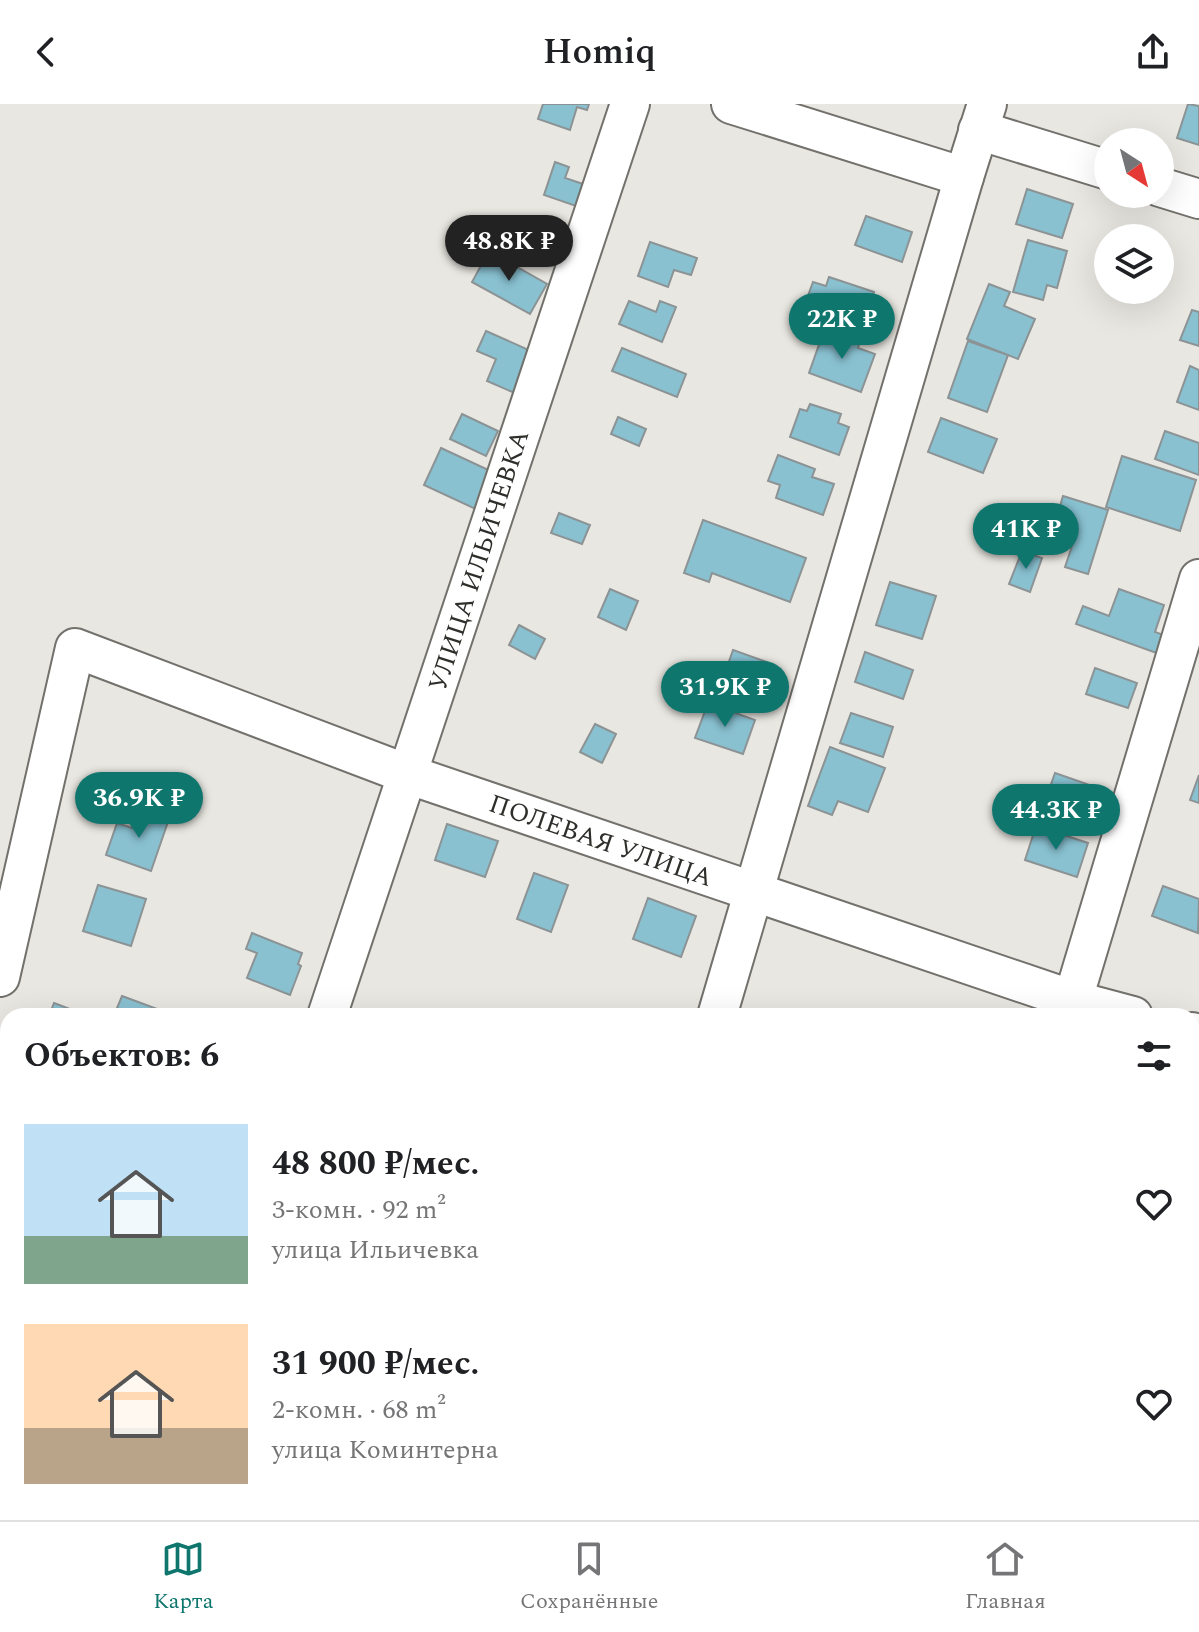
<!DOCTYPE html>
<html lang="ru">
<head>
<meta charset="utf-8">
<style>
  :root { --surface:#fff; --page:#f2f2f2; --text:#202124; --muted:#757577; --line:#e0e0e0; --accent:#0f766e }
  body { margin:0; font-family:Spectral,serif; background:var(--page); color:var(--text); height:100vh; display:flex; flex-direction:column; font-size:30px; white-space:nowrap }
  * { box-sizing:border-box; margin:0 }
  p { font-size:26px; color:var(--muted) }
  .icon { flex:none; width:44px; height:44px; fill:none; stroke:currentColor; stroke-width:2; stroke-linecap:round; stroke-linejoin:round }
  .map { position:relative; flex:1; overflow:hidden }
  .side { position:absolute; left:0px; top:904px; width:1200px; height:512px; display:flex; flex-direction:column; background:var(--surface); border-radius:24px 24px 0 0; box-shadow:0 8px 32px #0002 }
  .side>* { flex:none }
  .needle { width:52px; rotate:144deg }
  .tools { position:absolute; left:1094px; top:24px; display:grid; gap:16px }
  .tools a { display:grid; place-items:center; width:80px; height:80px; border-radius:50%; background:var(--surface); box-shadow:0 8px 32px #0002; font-size:40px }
  .price { position:absolute; translate:-50% -68px; padding:0 18px; border-radius:28px; background:var(--accent); color:#fff; font-size:26px; line-height:52px; filter:drop-shadow(0 2px 4px #0008) }
  .price::after { content:''; position:absolute; left:50%; top:48px; width:24px; height:18px; margin-left:-12px; background:inherit; clip-path:polygon(0 0,100% 0,50% 100%) }
  .price.on { background:#222; color:#fff }
  ul { padding:0; list-style:none }
  li { display:flex; align-items:center; gap:24px; height:200px; padding:0 24px }
  li span { display:grid; place-items:center; flex:none; width:224px; height:160px; border-radius:0px; color:#555 }
  li>.icon { margin-inline-start:auto }
  span .icon { width:96px; height:96px; fill:#fffc; stroke-width:1 }
  li b { font-size:34px }
  h2 { display:flex; justify-content:space-between; align-items:center; height:96px; padding:0 24px; font-size:34px }
  header { display:flex; justify-content:space-between; align-items:center; height:104px; padding:0 24px; background:var(--surface); font-size:36px; font-weight:600 }
  .dock { display:flex; justify-content:space-around; align-items:center; height:112px; border-top:2px solid var(--line); background:var(--surface); font-size:22px; color:var(--muted) }
  .dock a { display:grid; justify-items:center; gap:4px }
  .dock .on { color:var(--accent) }
  .map>svg:first-child { display:block }
  .building { fill:#89c1d1; stroke:#8c9395; stroke-width:2 }
  .lines { fill:none; stroke-linecap:round; stroke-linejoin:round }
  .minor-casing { stroke:#73716c; stroke-width:42 }
  .minor { stroke:#fff; stroke-width:38 }
  .labels { text-anchor:middle; stroke-width:7; stroke-linejoin:round; paint-order:stroke }
  .street-label { font-size:26px; fill:#2e2e2b; stroke:#fff }
</style>
</head>
<body>
<header><svg class="icon" aria-label="back" viewBox="0 0 24 24"><path d="M15 5l-7 7 7 7"/></svg>Homiq<svg class="icon" aria-label="share" viewBox="0 0 24 24"><path d="M12 15V3M7 8l5-5 5 5M5 13v7h14v-7"/></svg></header>
<div class="map">
<svg width="1199" height="1416" viewBox="0 0 1199 1416">
  <rect width="100%" height="100%" fill="#e9e7e1"/>
  <g class="building">
    <polygon points="543,0 589,0 587,6 577,3 570,26 538,15"/>
    <polygon points="1188,0 1199,2 1199,41 1177,34"/>
    <polygon points="555,58 569,63 565,74 586,81 579,103 544,91"/>
    <polygon points="1027,85 1073,100 1062,134 1016,120"/>
    <polygon points="866,112 912,128 902,158 855,141"/>
    <polygon points="1028,136 1067,147 1057,184 1047,181 1043,196 1013,188"/>
    <polygon points="650,138 697,154 691,171 674,166 668,183 638,172"/>
    <polygon points="489,147 547,180 530,210 472,178"/>
    <polygon points="829,173 874,188 865,216 806,197 813,178 826,182"/>
    <polygon points="989,180 1010,188 1004,202 1035,215 1018,255 967,235"/>
    <polygon points="629,197 656,208 660,197 676,203 662,238 619,220"/>
    <polygon points="1192,206 1199,208 1199,242 1180,236"/>
    <polygon points="832,225 861,235 858,244 875,250 861,288 809,269 821,235 828,237"/>
    <polygon points="486,227 531,247 517,290 487,277 496,255 477,247"/>
    <polygon points="968,237 1008,251 987,308 948,294"/>
    <polygon points="622,244 686,270 677,293 612,267"/>
    <polygon points="1190,262 1199,266 1199,306 1177,298"/>
    <polygon points="810,300 841,310 838,319 849,323 839,351 790,333 800,305 807,307"/>
    <polygon points="462,310 498,327 486,352 450,335"/>
    <polygon points="618,313 646,325 639,342 611,330"/>
    <polygon points="941,314 997,335 983,369 928,348"/>
    <polygon points="1165,327 1199,339 1199,371 1155,355"/>
    <polygon points="441,344 497,370 480,407 424,381"/>
    <polygon points="778,351 815,365 812,373 834,380 823,411 776,394 780,381 768,377"/>
    <polygon points="1122,352 1196,376 1180,427 1106,403"/>
    <polygon points="1063,392 1108,406 1088,470 1065,463 1073,439 1051,432"/>
    <polygon points="559,409 590,421 582,440 551,429"/>
    <polygon points="703,416 806,454 790,498 712,469 709,478 684,469"/>
    <polygon points="1022,447 1042,454 1030,488 1009,480"/>
    <polygon points="890,478 936,492 922,535 876,521"/>
    <polygon points="610,485 638,497 626,526 598,513"/>
    <polygon points="1119,485 1164,501 1155,528 1169,533 1162,551 1076,520 1083,502 1109,512"/>
    <polygon points="519,521 545,535 535,555 509,541"/>
    <polygon points="733,546 767,558 752,600 718,589"/>
    <polygon points="865,548 913,566 903,595 855,578"/>
    <polygon points="1095,564 1137,579 1128,604 1086,590"/>
    <polygon points="708,599 755,616 743,650 695,634"/>
    <polygon points="851,609 893,623 883,653 840,639"/>
    <polygon points="595,620 616,630 602,659 580,648"/>
    <polygon points="830,643 885,664 868,708 838,697 832,711 808,702"/>
    <polygon points="1055,669 1107,687 1096,720 1043,703"/>
    <polygon points="1199,671 1199,699 1190,696"/>
    <polygon points="139,705 169,715 151,767 106,751 117,719 132,724"/>
    <polygon points="447,720 498,737 485,773 435,756"/>
    <polygon points="1036,722 1088,739 1077,773 1025,756"/>
    <polygon points="534,769 568,781 551,828 517,815"/>
    <polygon points="98,781 146,795 131,842 83,827"/>
    <polygon points="1163,782 1199,795 1198,829 1152,812"/>
    <polygon points="648,794 696,812 681,853 633,835"/>
    <polygon points="252,829 302,849 298,860 301,862 290,891 247,874 257,849 246,845"/>
    <polygon points="122,892 160,906 157,912 123,912 115,909"/>
    <polygon points="54,899 88,912 49,912"/>
    <polygon points="8,1006 8,1054 4,1053 1,1063 0,1062 0,1032"/>
    <polygon points="0,1085 8,1088 8,1120 0,1117"/>
    <polygon points="1194,1335 1199,1337 1199,1389 1192,1386 1192,1341"/>
    <polygon points="88,1408 130,1408 131,1416 89,1416"/>
    <polygon points="204,1408 232,1408 235,1409 232,1416 201,1416"/>
    <polygon points="442,1408 509,1408 506,1416 462,1416"/>
    <polygon points="598,1408 639,1408 637,1416 595,1416"/>
    <polygon points="833,1408 863,1408 883,1414 883,1416 830,1416"/>
  </g>
  <g class="lines">
    <g class="minor-casing">
      <g id="minor">
        <polyline points="731,0 964,73"/>
        <polyline points="978,26 1108,66"/>
        <polyline points="1160,83 1199,95"/>
        <polyline points="0,873 75,544 407,670 1073,896 1133,912"/>
        <polyline points="327,912 630,0"/>
        <polyline points="717,912 964,73 987,0"/>
        <polyline points="1068,912 1199,475"/>
        <polyline points="1192,928 1199,930"/>
        <polyline points="160,1416 163,1408"/>
        <polyline points="569,1416 571,1408"/>
        <polyline points="917,1416 919,1408"/>
      </g>
    </g>
    <use href="#minor" class="minor"/>
  </g>
  <g class="labels">
    <g class="street-label">
      <text transform="translate(478 456) rotate(-72)" y="9">УЛИЦА ИЛЬИЧЕВКА</text>
      <text transform="translate(601 736) rotate(19)" y="9">ПОЛЕВАЯ УЛИЦА</text>
    </g>
  </g>
</svg>
<div class="tools">
<a><svg class="needle" viewBox="-14 -14 28 28"><path d="M0-13l5 13h-10z" fill="#e53935"/><path d="M0 13l5-13h-10z" fill="#757577"/></svg></a>
<a><svg class="icon" aria-label="layers" viewBox="0 0 24 24"><path d="M12 4l9 5-9 5-9-5zM3 14l9 5 9-5"/></svg></a>
</div>
<b class="price on" style="left:509px;top:179px">48.8K ₽</b>
<b class="price" style="left:842px;top:257px">22K ₽</b>
<b class="price" style="left:1026px;top:467px">41K ₽</b>
<b class="price" style="left:725px;top:625px">31.9K ₽</b>
<b class="price" style="left:139px;top:736px">36.9K ₽</b>
<b class="price" style="left:1056px;top:748px">44.3K ₽</b>
<section class="side">
<h2>Объектов: 6<svg class="icon" aria-label="filters" viewBox="0 0 24 24"><path d="M4 7h16M4 17h16"/><circle cx="9" cy="7" r="2"/><circle cx="15" cy="17" r="2"/></svg></h2>
<ul>
<li><span style="background:linear-gradient(#bfe0f5 70%,#7fa58c 0)"><svg class="icon" aria-label="home" viewBox="0 0 24 24"><path d="M3 11l9-7 9 7M6 9v11h12V9"/></svg></span><div><b>48 800 ₽/мес.</b><p>3-комн. · 92 m²</p><p>улица Ильичевка</p></div><svg class="icon" aria-label="heart" viewBox="0 0 24 24"><path d="M12 20l-8-8c-3-5 5-10 8-4 3-6 11-1 8 4z"/></svg></li>
<li><span style="background:linear-gradient(#ffd9b3 65%,#b9a48a 0)"><svg class="icon" aria-label="home" viewBox="0 0 24 24"><path d="M3 11l9-7 9 7M6 9v11h12V9"/></svg></span><div><b>31 900 ₽/мес.</b><p>2-комн. · 68 m²</p><p>улица Коминтерна</p></div><svg class="icon" aria-label="heart" viewBox="0 0 24 24"><path d="M12 20l-8-8c-3-5 5-10 8-4 3-6 11-1 8 4z"/></svg></li>
</ul>
</section>
</div>
<nav class="dock">
<a class="on"><svg class="icon" aria-label="map" viewBox="0 0 24 24"><path d="M3 6l6-2 6 2 6-2v14l-6 2-6-2-6 2zM9 4v14M15 6v14"/></svg>Карта</a>
<a><svg class="icon" aria-label="saved" viewBox="0 0 24 24"><path d="M7 4h10v16l-5-4-5 4z"/></svg>Сохранённые</a>
<a><svg class="icon" aria-label="home" viewBox="0 0 24 24"><path d="M3 11l9-7 9 7M6 9v11h12V9"/></svg>Главная</a>
</nav>
</body>
</html>
